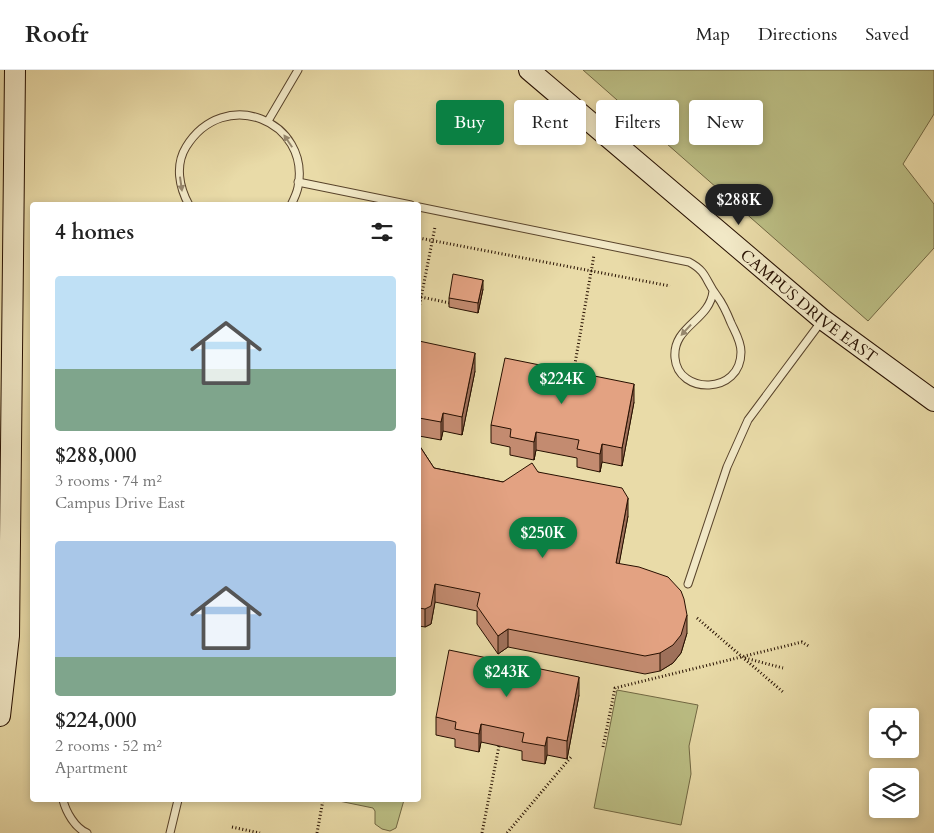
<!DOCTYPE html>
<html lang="en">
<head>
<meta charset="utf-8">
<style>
  :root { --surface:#fff; --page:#f2f2f2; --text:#222; --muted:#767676; --line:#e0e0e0; --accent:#0b8043 }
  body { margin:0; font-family:Cardo,serif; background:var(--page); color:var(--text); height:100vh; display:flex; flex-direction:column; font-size:19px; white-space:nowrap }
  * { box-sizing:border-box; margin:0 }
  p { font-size:16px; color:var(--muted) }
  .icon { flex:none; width:28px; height:28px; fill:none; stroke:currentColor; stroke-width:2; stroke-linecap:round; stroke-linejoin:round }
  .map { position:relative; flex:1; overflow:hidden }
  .details { position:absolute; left:30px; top:132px; width:391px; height:600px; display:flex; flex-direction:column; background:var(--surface); border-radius:5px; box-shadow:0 2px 8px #0003 }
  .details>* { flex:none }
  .guide { position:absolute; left:436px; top:30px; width:422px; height:45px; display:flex; gap:10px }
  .tools { position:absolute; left:869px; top:638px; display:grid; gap:10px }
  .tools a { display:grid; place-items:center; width:50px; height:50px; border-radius:5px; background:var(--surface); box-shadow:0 2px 8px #0003; font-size:25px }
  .price { position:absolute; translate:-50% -42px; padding:0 11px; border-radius:18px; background:var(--accent); color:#fff; font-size:16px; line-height:32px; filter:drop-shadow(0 1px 2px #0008) }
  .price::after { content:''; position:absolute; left:50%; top:30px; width:15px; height:11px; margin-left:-8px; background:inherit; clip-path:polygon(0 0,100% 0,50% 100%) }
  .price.selected { background:#222; color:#fff }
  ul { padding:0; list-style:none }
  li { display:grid; align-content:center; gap:10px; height:265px; padding:0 25px }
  li span { display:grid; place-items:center; height:155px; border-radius:5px; color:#555 }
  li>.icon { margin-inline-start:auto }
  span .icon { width:90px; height:90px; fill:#fffc; stroke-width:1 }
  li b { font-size:21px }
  h2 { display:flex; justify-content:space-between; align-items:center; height:60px; padding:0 25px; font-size:21px }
  .pill { padding:0 18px; border-radius:5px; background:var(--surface); box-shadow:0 2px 8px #0003; font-size:18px; line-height:45px }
  .pill.selected { background:var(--accent); color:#fff }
  header { display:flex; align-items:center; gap:30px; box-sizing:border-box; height:70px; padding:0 25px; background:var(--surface); border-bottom:1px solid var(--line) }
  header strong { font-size:24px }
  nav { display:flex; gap:28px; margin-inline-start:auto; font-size:18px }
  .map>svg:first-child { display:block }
  .green { fill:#bbbe84; stroke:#716742 }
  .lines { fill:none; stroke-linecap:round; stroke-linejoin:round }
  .lane-casing { stroke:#58432b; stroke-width:9 }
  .secondary-casing { stroke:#271001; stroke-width:22 }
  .path { stroke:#271001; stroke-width:3; stroke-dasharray:1 2.5; stroke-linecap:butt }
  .lane { stroke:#f1e8c6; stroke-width:7 }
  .secondary { stroke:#f1e8c6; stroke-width:20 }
  .wall { fill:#c38b70; stroke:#271001 }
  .shaded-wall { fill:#9f715b; stroke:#271001 }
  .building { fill:#e3a282; stroke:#271001 }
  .oneway { fill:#96876d }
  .labels { text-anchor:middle; stroke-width:4; stroke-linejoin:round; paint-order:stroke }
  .street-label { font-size:16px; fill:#271001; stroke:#f1e8c6 }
</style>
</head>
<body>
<header>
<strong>Roofr</strong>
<nav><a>Map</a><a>Directions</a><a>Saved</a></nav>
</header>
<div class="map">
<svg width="934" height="763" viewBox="0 0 934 763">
  <rect width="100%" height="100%" fill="#e9dba8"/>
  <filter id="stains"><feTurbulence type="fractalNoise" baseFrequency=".004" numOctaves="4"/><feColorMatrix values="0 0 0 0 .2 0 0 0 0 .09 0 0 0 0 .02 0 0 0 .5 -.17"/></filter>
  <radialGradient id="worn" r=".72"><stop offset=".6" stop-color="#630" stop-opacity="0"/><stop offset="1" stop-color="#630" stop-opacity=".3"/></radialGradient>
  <g class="green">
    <polygon points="583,0 934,0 934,44 903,94 934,134 934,178 868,251"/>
    <polygon points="617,620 698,635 689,676 691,704 681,755 594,738"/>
    <polygon points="334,730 404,730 396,758 390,761 382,759 375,754 375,741 373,738"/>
  </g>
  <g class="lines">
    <g class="lane-casing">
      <g id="lane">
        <polyline points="268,51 298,0"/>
        <polyline points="298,112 411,135"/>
        <path d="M189 135C179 117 175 95 186 77 224 15 311 51 298 117 297 123 294 129 291 135"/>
        <path d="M419 137 689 192C708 202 705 211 717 226 723 234 727 243 731 253 735 262 741 271 741 282 741 325 678 325 675 288 672 256 710 251 713 221"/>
        <polyline points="688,514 727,397 748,350 821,252"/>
        <path d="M63 730C66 742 75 758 87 763"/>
        <polyline points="170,763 178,730"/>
      </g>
    </g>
    <g class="secondary-casing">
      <g id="secondary">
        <path id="s1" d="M529 0 822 249 934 331"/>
        <polyline points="0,646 9,566 15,0"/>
      </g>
    </g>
    <g class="path">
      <polyline points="419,168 670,216"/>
      <polyline points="421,227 450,233"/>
      <polyline points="419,238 435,157"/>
      <polyline points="573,305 594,185"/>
      <polyline points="697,548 783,622"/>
      <polyline points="745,588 783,598"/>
      <polyline points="603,677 615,618 802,572 810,577"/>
      <polyline points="232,757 260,763"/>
      <polyline points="317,763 323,730"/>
      <polyline points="482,763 499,676"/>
      <polyline points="507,763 571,687"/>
    </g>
    <use href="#lane" class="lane"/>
    <use href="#secondary" class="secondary"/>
  </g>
  <g class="wall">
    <polygon points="483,219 478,243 449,237 449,228"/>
    <polygon points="419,271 475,301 462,365 443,361 441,370 419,366"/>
    <polygon points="634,332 622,396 602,392 600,402 577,397 577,388 536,380 534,390 510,385 510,377 491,373 491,355"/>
    <polygon points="419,375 434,398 503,412 538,402 628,446 619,493 687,563 681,583 673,593 660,601 645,604 508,577 498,584 477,554 477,541 435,532 431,554 425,557 419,556"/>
    <polygon points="579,625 567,689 547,685 545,694 522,690 522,681 481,672 479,682 455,677 455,669 436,665 436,647"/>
  </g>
  <g class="shaded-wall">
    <polygon points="483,210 483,219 478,243 478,233"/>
    <polygon points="475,283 475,301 462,365 462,347"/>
    <polygon points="634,314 634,332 622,396 622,378"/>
    <polygon points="443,343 443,361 441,370 441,352"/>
    <polygon points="536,362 536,380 534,390 534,372"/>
    <polygon points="602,374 602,392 600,402 600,384"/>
    <polygon points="628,428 628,446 616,511 616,493"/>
    <polygon points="435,514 435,532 431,554 425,557 425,539"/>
    <polygon points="687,545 687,563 681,583 673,593 660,601 660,583"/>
    <polygon points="508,559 508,577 498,584 498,566"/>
    <polygon points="579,607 579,625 567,689 567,671"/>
    <polygon points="481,654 481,672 479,682 479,664"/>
    <polygon points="547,667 547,685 545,694 545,676"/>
  </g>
  <g class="building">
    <polygon points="453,204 483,210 478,233 449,228"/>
    <polygon points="419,271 475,283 462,347 443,343 441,352 419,348 420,339 419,338"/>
    <polygon points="505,288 634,314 622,378 602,374 600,384 577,379 579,370 536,362 534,372 510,367 511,359 491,355"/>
    <polygon points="419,375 434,398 503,412 532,393 538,402 622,418 628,428 616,493 639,497 668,507 681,521 684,529 687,545 681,565 673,575 660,583 645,586 508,559 498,566 477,536 480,523 435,514 431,536 425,539 419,538"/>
    <polygon points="449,580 579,607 567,671 547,667 545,676 522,672 524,663 481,654 479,664 455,659 456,652 436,647"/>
  </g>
  <defs><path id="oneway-solid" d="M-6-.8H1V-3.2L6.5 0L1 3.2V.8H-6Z" transform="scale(1.25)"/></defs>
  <g class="oneway">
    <use href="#oneway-solid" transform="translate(288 71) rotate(-124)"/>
    <use href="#oneway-solid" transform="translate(181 114) rotate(82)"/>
    <use href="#oneway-solid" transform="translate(686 260) rotate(133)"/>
  </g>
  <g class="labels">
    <g class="street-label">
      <text dy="6" stroke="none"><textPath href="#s1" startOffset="366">CAMPUS DRIVE EAST</textPath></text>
    </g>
  </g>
  <rect width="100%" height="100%" filter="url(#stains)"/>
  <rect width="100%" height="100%" fill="url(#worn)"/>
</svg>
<div class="tools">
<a><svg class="icon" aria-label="locate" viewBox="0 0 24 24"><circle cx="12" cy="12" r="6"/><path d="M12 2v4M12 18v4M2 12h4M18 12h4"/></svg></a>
<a><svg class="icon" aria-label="layers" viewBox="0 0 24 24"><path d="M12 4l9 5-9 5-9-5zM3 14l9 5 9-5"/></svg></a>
</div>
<b class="price selected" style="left:739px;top:156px">$288K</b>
<b class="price" style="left:562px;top:335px">$224K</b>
<b class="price" style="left:543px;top:489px">$250K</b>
<b class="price" style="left:507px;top:628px">$243K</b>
<div class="guide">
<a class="pill selected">Buy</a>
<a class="pill">Rent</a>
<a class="pill">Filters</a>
<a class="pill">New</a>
</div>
<section class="details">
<h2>4 homes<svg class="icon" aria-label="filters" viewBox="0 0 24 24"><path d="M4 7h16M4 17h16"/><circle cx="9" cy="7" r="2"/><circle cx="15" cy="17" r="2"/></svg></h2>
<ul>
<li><span style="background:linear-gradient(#bfe0f5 60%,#7fa58c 0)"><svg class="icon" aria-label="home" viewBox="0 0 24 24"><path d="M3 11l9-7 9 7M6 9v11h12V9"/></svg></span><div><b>$288,000</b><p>3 rooms · 74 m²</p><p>Campus Drive East</p></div></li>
<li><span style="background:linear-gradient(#a9c7e8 75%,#7fa58c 0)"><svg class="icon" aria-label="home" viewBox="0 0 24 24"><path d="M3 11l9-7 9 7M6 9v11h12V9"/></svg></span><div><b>$224,000</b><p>2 rooms · 52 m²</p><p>Apartment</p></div></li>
</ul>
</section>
</div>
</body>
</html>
